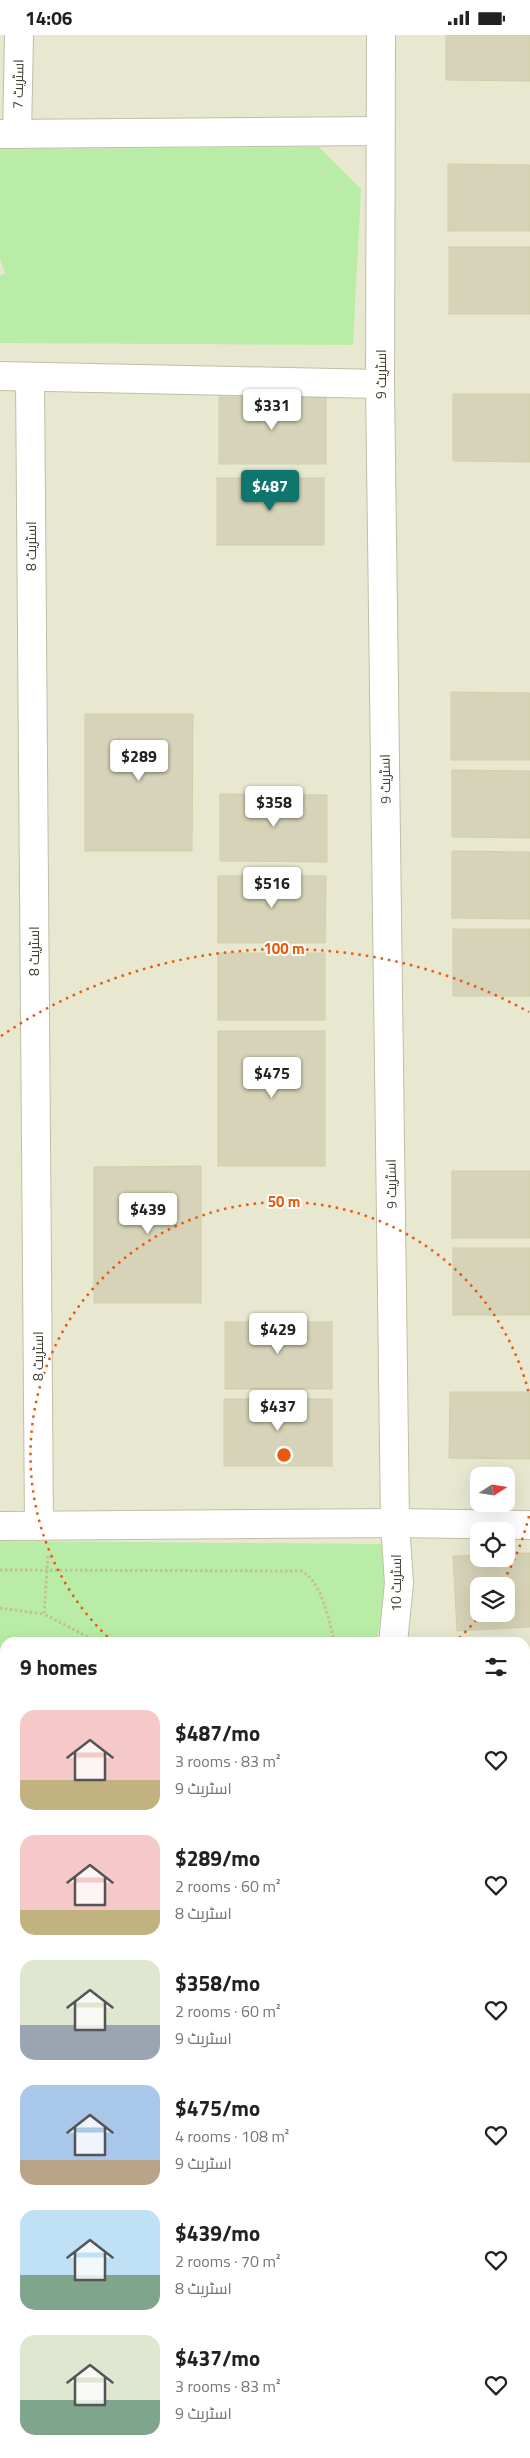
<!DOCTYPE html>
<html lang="en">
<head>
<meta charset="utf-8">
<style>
  :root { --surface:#fff; --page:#f6f6f6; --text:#222; --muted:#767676; --accent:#0f766e }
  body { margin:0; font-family:"Titillium Web",Cairo,sans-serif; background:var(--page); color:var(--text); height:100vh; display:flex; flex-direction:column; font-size:19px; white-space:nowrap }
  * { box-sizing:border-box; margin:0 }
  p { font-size:16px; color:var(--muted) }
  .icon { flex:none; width:28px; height:28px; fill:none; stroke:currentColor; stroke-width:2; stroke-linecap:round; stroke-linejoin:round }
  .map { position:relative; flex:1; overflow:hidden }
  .details { position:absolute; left:0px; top:1602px; width:530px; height:821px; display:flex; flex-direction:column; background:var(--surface); border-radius:15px 15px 0 0; box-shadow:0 5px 20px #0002 }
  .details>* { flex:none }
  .needle { width:32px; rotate:78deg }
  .fabs { position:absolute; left:470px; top:1432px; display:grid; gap:10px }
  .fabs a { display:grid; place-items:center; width:45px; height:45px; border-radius:10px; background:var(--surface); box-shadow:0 5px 20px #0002; font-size:25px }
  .price { position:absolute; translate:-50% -42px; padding:0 11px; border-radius:5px; background:#fff; color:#222; font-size:16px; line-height:32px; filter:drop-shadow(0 1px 2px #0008) }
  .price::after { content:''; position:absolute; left:50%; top:30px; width:15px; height:11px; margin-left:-8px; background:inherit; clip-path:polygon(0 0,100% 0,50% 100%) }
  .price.selected { background:var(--accent); color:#fff }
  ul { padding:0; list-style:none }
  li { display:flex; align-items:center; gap:15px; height:125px; padding:0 20px }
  li span { display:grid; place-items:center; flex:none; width:140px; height:100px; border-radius:15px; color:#555 }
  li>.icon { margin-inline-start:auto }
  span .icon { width:60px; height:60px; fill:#fffc; stroke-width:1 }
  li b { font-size:21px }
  h2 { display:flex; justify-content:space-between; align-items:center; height:60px; padding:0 20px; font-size:21px }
  .status { display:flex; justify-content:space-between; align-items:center; height:35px; padding:0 25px; background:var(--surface); direction:ltr }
  .status svg { height:14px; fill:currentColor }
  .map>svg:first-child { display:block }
  .residential { fill:#e8e8d1; fill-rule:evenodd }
  .green { fill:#b9eda7 }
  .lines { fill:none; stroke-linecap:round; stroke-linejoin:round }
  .stream { stroke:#99b5f7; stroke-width:10 }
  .building { fill:#d6d3b8; stroke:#d2ceaa; fill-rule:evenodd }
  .minor-casing { stroke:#c0bea5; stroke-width:30 }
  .tertiary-casing { stroke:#c0bea5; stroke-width:30 }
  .motorway-casing { stroke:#eddd24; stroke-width:30 }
  .path { stroke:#c3c095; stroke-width:3; stroke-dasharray:2.5 2.5; stroke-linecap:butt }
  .minor { stroke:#fff; stroke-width:28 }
  .tertiary { stroke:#fff; stroke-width:28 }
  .motorway { stroke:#fff863; stroke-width:28 }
  .ring { fill:none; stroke:#e8590c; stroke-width:2.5; stroke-dasharray:2.5 5 }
  .labels { text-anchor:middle; stroke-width:4; stroke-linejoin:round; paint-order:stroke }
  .street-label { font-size:14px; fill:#464433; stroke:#fff }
  .centre { fill:#e8590c; stroke:#fff; stroke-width:2.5 }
  .ring-label { font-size:15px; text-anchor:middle; font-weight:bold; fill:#e8590c; stroke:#fff; stroke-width:4; stroke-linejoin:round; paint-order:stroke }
</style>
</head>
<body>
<div class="status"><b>14:06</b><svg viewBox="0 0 49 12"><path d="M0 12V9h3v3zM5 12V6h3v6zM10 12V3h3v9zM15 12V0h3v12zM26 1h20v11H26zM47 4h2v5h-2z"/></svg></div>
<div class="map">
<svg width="530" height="2423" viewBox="0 0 530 2423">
  <rect width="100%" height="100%" fill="#f4f3e3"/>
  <path class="residential" d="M0 0H530V2423H222L216 2419H525V1608H5V2258L0 2254ZM479 1441H506V1469H479ZM479 1496H506V1524H479ZM479 1551H506V1579H479Z"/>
  <g class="green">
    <polygon points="319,112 361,154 353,310 0,308 0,241 5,238 0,224 0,114"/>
    <polygon points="0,1506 382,1509 387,1549 376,1607 5,1608 5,1770 0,1767"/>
  </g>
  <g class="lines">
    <g class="stream">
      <polyline points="0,2324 5,2327"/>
      <polyline points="125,2419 130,2423"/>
    </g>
  </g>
  <g class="building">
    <polygon points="446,0 530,0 530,46 446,45"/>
    <polygon points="448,129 530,130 530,196 448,196"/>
    <rect x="449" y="212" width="81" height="67"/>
    <polygon points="453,359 530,359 530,427 453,426"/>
    <rect x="219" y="362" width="107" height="67"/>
    <rect x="217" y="443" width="107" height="67"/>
    <polygon points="451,657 530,658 530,725 451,725"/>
    <polygon points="85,679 193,679 192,816 85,816"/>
    <polygon points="452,735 530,736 530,803 452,802"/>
    <polygon points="220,759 327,760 327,827 220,826"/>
    <polygon points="452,816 530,817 530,884 452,883"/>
    <polygon points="218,841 326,841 325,908 218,908"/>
    <rect x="453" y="894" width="77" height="67"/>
    <rect x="218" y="918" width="107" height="67"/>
    <rect x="218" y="996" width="107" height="135"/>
    <polygon points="201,1131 201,1268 94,1268 94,1132"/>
    <rect x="452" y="1136" width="78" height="67"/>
    <rect x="453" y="1213" width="77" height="67"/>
    <rect x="225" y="1287" width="107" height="67"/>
    <polygon points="450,1357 530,1357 530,1424 449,1423"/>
    <rect x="224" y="1364" width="108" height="67"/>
    <path d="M530 1518V1592L457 1596 453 1521 479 1520V1524H506V1519ZM479 1551H506V1579H479Z"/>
    <polygon points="525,1804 530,1807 530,1908 525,1904"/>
    <polygon points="0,1862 5,1866 5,1965 0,1972"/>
  </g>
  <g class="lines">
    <g class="minor-casing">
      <g id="minor">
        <polyline points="381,0 380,349 395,1488 399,1548 393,1608"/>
        <polyline points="0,99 380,96"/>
        <polyline points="17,99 19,0"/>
        <polyline points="0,341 380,349"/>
        <polyline points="30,342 39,1491"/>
        <polyline points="0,1491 395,1488 530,1490"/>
        <polyline points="0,1782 5,1786"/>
        <polyline points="525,1995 530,1992"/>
        <polyline points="525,2137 530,2134"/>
        <polyline points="0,2256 5,2260"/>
        <polyline points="192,2419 198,2423"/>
        <polyline points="514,2419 520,2423"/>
      </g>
    </g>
    <g class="tertiary-casing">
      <g id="tertiary">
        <polyline points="525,2035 530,2032"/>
        <polyline points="525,2085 530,2082"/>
      </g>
    </g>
    <g class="motorway-casing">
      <g id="motorway">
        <polyline points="0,2385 5,2389"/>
        <polyline points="45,2419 50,2423"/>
      </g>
    </g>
    <g class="path">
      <polyline points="48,1521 44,1579 99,1608"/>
      <path d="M0 1535 302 1536C323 1549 328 1584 335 1608"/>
      <polyline points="0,1573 44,1579"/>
      <polyline points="0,1721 5,1724"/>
    </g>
    <use href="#minor" class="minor"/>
    <use href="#tertiary" class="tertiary"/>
    <use href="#motorway" class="motorway"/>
  </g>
  <g class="ring">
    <path d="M529 1481A253 253 0 0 1 501 1550M481 1579A253 253 0 0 1 455 1607M113 1607A253 253 0 1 1 529 1359"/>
    <path d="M1 1001A506 506 0 0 1 529 977"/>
  </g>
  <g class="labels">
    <g class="street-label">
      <text transform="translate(18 49) rotate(-89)" y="5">اسٹریٹ 7</text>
      <text transform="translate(381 339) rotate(-90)" y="5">اسٹریٹ 9</text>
      <text transform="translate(31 511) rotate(-90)" y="5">اسٹریٹ 8</text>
      <text transform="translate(385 744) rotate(-91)" y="5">اسٹریٹ 9</text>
      <text transform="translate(34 916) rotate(-90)" y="5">اسٹریٹ 8</text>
      <text transform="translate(391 1149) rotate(-91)" y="5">اسٹریٹ 9</text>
      <text transform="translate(38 1321) rotate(-90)" y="5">اسٹریٹ 8</text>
      <text transform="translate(396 1548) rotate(-90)" y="5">اسٹریٹ 10</text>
    </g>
  </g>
  <circle cx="284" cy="1420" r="8" class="centre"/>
  <g class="ring-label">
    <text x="284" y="919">100 m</text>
    <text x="284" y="1172">50 m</text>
  </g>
</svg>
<div class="fabs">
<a><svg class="needle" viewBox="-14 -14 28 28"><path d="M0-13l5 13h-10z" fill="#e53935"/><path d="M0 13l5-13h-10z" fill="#767676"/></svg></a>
<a><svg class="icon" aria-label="locate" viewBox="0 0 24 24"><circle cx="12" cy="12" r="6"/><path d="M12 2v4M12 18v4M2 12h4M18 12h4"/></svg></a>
<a><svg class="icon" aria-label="layers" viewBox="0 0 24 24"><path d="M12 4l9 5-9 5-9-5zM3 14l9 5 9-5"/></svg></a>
</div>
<b class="price" style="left:272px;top:396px">$331</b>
<b class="price selected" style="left:270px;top:477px">$487</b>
<b class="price" style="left:139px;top:747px">$289</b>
<b class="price" style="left:274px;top:793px">$358</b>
<b class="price" style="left:272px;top:874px">$516</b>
<b class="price" style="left:272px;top:1064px">$475</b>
<b class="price" style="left:148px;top:1200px">$439</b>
<b class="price" style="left:278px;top:1320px">$429</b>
<b class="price" style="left:278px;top:1397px">$437</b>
<section class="details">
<h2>9 homes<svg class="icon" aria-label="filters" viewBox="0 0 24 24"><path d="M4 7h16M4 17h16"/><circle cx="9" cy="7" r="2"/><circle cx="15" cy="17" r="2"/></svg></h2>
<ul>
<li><span style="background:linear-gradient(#f6c9c9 70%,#c2b280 0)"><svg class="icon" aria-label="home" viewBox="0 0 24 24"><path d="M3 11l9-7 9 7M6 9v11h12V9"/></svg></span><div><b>$487/mo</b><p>3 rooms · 83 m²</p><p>اسٹریٹ 9</p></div><svg class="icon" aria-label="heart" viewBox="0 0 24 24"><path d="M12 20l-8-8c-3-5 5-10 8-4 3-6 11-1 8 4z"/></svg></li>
<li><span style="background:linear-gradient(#f6c9c9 75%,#c2b280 0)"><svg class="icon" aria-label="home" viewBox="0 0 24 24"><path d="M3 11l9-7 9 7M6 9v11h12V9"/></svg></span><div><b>$289/mo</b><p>2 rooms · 60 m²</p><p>اسٹریٹ 8</p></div><svg class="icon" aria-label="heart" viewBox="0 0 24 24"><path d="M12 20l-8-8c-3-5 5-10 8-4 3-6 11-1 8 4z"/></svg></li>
<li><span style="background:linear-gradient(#dfe7d0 65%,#9aa5b1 0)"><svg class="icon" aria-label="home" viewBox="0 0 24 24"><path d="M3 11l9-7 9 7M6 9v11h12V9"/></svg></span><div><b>$358/mo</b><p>2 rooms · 60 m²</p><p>اسٹریٹ 9</p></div><svg class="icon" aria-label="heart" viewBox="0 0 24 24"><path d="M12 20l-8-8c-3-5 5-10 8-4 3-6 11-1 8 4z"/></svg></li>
<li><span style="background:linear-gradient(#a9c7e8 75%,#b9a48a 0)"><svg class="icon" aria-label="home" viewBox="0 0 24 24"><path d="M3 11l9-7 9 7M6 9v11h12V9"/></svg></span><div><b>$475/mo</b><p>4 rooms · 108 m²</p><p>اسٹریٹ 9</p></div><svg class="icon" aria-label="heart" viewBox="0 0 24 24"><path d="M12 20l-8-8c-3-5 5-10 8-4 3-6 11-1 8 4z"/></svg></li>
<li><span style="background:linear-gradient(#bfe0f5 65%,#7fa58c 0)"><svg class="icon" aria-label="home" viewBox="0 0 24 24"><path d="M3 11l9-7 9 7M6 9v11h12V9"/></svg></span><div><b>$439/mo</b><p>2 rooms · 70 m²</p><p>اسٹریٹ 8</p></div><svg class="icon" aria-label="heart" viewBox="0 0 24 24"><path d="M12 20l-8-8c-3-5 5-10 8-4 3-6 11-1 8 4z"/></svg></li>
<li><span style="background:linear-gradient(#dfe7d0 65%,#7fa58c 0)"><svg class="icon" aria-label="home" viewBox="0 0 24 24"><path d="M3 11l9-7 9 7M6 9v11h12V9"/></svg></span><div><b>$437/mo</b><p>3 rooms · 83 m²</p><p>اسٹریٹ 9</p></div><svg class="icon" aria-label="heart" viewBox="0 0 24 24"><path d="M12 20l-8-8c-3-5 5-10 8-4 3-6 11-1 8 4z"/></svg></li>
</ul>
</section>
</div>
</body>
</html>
